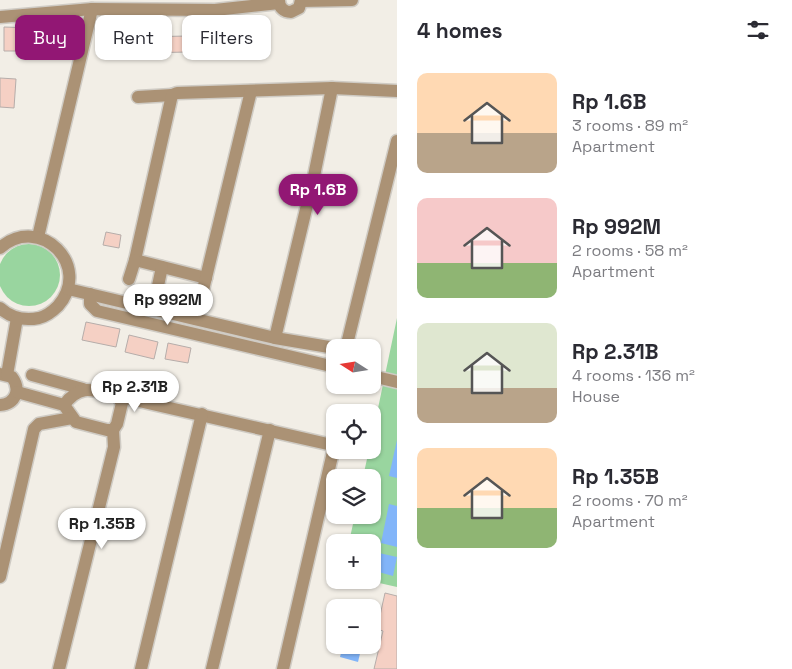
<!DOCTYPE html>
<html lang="en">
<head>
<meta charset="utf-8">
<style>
  :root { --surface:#fff; --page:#f2f2f3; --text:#2b2b33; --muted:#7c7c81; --accent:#921774 }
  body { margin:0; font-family:"Space Grotesk",sans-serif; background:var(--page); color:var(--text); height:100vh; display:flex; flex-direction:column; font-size:19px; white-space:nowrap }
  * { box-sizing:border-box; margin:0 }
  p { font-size:16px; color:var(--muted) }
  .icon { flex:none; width:28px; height:28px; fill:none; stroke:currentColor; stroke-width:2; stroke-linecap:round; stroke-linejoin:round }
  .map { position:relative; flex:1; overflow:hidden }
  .panel { display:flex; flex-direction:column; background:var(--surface); width:395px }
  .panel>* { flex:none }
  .top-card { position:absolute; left:15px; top:15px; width:306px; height:45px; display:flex; gap:10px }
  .needle { width:32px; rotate:282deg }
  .fabs { position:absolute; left:326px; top:339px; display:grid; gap:10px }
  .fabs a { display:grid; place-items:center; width:55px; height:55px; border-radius:10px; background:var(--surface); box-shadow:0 1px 4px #0004; font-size:25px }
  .price { position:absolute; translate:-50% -42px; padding:0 11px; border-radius:18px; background:#fff; color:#222; font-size:16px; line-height:32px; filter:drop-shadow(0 1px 2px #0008) }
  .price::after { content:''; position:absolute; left:50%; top:30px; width:15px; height:11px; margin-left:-8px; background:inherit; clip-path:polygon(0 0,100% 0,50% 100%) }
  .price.current { background:var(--accent); color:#fff }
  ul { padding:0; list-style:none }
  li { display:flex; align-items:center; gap:15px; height:125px; padding:0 20px }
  li span { display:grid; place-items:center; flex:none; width:140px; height:100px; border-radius:10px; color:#555 }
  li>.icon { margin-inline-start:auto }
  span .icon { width:60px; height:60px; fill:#fffc; stroke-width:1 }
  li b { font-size:21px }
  h2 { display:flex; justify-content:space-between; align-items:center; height:60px; padding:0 20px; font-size:21px }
  .chip { padding:0 18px; border-radius:10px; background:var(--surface); box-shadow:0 1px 4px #0004; font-size:18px; line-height:45px }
  .chip.current { background:var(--accent); color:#fff }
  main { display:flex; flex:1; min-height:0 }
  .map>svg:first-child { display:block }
  .green { fill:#99d59f }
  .water { fill:#82b5f9 }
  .building { fill:#f5d0c4; stroke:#b6adaa }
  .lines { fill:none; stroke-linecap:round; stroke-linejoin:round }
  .minor-casing { stroke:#cfcbc4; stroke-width:15 }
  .minor { stroke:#ab9275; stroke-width:12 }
</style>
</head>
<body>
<main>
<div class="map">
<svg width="397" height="669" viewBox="0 0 397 669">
  <rect width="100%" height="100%" fill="#f2eee6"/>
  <g class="green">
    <circle cx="29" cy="275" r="31"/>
    <polygon points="397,318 397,587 366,580 372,580 372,542 349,542 355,515 372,515 372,478 363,477 369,450 372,450 373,432"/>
  </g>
  <g class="water">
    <polygon points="397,440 397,478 389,476"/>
    <polygon points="389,504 397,506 397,547 381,543"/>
    <polygon points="379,553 397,557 393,576 375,571"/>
    <polygon points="343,645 362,645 358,662 340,657"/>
  </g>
  <g class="building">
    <polygon points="4,27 33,28 32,51 4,51"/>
    <polygon points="189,36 189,52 136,53 136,37"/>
    <polygon points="0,78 16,79 14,108 0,107"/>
    <polygon points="106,232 121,235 119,248 103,245"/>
    <polygon points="86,322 120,329 116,347 82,340"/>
    <polygon points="129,335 158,342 154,359 125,352"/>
    <polygon points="168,343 191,348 188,363 165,359"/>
    <polygon points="385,593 397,596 397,669 374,669 383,631 377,629"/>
  </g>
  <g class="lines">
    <g class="minor-casing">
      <g id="minor">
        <path d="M279 0C279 8 284 12 291 12L299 8 301 0"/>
        <polyline points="301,1 352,0"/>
        <polyline points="0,17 92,9 215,10 279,3"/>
        <polyline points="138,97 172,95"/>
        <polyline points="38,237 92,9"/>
        <path d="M0 248C40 213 93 266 58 306 53 311 47 316 39 318 24 321 11 318 0 308"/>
        <polyline points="206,278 135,260 172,95 177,93 332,88 397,91"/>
        <polyline points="129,279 135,260"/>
        <polyline points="68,289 275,338 335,348"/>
        <polyline points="90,294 90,304 97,311 335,367"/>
        <polyline points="153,309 162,267"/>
        <polyline points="196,319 251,91"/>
        <polyline points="275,338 314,176 332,88"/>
        <polyline points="346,348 397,141"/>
        <path d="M0 374 12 377C21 389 16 404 0 405"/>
        <polyline points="7,375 17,318"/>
        <polyline points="32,375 83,389"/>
        <polyline points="372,376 397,382"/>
        <path d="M17 392 64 405 76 422 107 430H113L117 424 122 403 117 396C93 390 80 383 64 405"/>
        <polyline points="117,396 332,445 333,452 283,669"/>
        <polyline points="0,577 34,429 39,424 72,418"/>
        <polyline points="59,669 114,447 113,430"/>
        <polyline points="141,669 202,414"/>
        <polyline points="212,669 270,430"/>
      </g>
    </g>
    <use href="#minor" class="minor"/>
  </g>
</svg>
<div class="fabs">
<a><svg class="needle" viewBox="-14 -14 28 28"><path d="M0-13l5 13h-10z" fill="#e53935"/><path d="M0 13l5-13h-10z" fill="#7c7c81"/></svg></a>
<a><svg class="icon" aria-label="locate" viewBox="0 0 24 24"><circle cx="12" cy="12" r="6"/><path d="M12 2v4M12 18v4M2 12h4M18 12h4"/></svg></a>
<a><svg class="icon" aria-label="layers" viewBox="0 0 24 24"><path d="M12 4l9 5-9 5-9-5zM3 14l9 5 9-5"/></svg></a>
<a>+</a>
<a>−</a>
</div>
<b class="price current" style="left:318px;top:216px">Rp 1.6B</b>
<b class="price" style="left:168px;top:326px">Rp 992M</b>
<b class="price" style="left:135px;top:413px">Rp 2.31B</b>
<b class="price" style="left:102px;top:550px">Rp 1.35B</b>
<div class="top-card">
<a class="chip current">Buy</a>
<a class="chip">Rent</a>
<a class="chip">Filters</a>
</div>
</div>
<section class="panel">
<h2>4 homes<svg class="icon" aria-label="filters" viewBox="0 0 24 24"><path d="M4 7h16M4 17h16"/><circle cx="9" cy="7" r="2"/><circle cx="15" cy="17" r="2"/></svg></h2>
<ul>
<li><span style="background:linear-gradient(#ffd9b3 60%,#b9a48a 0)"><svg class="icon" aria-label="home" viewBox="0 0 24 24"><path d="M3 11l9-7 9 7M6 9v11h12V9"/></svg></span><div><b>Rp 1.6B</b><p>3 rooms · 89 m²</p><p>Apartment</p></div></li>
<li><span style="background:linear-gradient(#f6c9c9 65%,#8fb573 0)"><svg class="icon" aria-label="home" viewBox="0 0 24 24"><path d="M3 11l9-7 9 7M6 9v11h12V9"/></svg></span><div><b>Rp 992M</b><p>2 rooms · 58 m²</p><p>Apartment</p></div></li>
<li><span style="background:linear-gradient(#dfe7d0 65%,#b9a48a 0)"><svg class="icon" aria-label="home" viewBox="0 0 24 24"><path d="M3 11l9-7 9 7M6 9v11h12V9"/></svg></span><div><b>Rp 2.31B</b><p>4 rooms · 136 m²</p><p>House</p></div></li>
<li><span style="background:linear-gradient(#ffd9b3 60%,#8fb573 0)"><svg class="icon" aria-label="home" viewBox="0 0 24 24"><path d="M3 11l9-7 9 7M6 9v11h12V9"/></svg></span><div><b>Rp 1.35B</b><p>2 rooms · 70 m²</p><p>Apartment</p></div></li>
</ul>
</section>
</main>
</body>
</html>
